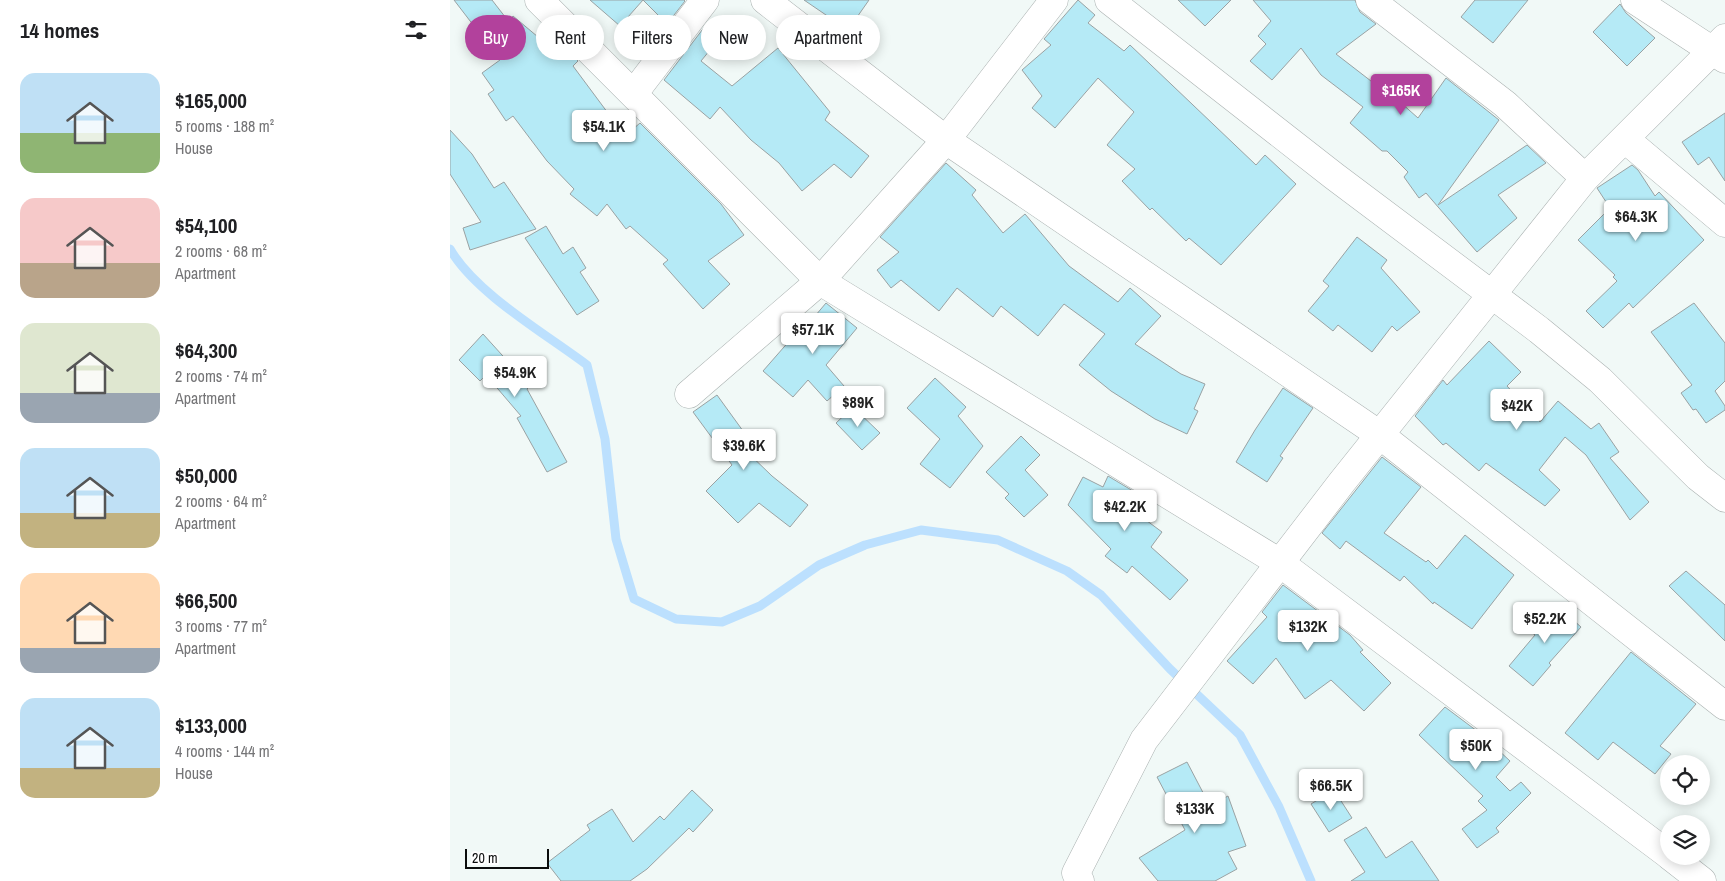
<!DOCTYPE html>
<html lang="en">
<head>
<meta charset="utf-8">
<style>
  :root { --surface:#fff; --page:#f6f6f6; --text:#202124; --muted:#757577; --accent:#b2419c }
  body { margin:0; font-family:"Archivo Narrow",sans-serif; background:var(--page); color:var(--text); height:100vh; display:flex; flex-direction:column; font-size:19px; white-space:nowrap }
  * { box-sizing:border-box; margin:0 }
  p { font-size:16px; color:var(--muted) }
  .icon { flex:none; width:28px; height:28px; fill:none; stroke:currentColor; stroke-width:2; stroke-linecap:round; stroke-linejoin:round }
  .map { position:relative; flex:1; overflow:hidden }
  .panel { display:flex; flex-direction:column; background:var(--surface); width:450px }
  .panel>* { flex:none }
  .guide { position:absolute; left:15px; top:15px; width:475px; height:45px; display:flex; gap:10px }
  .buttons { position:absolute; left:1210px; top:755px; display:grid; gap:10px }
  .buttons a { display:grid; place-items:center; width:50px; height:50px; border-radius:50%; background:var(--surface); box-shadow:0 2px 12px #0003; font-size:25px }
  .scale { position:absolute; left:15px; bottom:12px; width:84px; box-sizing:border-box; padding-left:5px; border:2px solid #0b0d0d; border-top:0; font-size:14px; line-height:18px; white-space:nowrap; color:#0b0d0d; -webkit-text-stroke:4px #fff; paint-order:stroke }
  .price { position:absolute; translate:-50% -42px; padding:0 11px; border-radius:5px; background:#fff; color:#222; font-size:16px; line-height:32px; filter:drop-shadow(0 1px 2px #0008) }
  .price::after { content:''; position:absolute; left:50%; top:30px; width:15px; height:11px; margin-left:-8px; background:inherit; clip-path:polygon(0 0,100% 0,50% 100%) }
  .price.on { background:var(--accent); color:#fff }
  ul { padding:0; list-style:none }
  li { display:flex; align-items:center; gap:15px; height:125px; padding:0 20px }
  li span { display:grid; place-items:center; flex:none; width:140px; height:100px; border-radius:15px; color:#555 }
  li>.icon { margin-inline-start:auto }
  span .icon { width:60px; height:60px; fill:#fffc; stroke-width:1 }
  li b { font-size:21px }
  h2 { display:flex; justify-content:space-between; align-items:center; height:60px; padding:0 20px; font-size:21px }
  .chip { padding:0 18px; border-radius:22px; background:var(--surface); box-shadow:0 2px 12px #0003; font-size:18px; line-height:45px }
  .chip.on { background:var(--accent); color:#fff }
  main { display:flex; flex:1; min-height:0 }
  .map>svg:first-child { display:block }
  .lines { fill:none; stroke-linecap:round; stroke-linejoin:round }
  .stream { stroke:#bce0fe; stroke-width:9 }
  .building { fill:#b5eaf6; stroke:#9aa2a3 }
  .street-casing { stroke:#aab1b0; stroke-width:29 }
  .street { stroke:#fff; stroke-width:28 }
</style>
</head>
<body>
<main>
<section class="panel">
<h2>14 homes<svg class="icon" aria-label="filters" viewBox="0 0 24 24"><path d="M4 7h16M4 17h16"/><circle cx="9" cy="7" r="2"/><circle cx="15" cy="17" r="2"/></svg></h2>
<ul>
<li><span style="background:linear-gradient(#bfe0f5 60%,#8fb573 0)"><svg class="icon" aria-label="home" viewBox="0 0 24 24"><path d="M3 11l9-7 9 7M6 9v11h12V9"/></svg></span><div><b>$165,000</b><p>5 rooms · 188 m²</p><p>House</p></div></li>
<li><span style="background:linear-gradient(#f6c9c9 65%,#b9a48a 0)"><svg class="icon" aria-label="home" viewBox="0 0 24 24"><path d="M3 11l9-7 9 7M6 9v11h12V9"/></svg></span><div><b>$54,100</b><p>2 rooms · 68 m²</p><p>Apartment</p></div></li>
<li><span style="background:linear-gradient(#dfe7d0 70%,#9aa5b1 0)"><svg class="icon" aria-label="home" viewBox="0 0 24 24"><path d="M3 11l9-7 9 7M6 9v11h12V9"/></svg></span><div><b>$64,300</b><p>2 rooms · 74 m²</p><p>Apartment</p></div></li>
<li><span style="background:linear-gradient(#bfe0f5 65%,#c2b280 0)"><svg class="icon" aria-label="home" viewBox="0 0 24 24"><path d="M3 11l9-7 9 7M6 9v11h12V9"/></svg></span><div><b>$50,000</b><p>2 rooms · 64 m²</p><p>Apartment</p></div></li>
<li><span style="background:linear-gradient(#ffd9b3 75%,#9aa5b1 0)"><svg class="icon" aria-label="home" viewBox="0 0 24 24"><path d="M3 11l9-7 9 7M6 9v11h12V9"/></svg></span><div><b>$66,500</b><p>3 rooms · 77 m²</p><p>Apartment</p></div></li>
<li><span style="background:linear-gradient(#bfe0f5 70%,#c2b280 0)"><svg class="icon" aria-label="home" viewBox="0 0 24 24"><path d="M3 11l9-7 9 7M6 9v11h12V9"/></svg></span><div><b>$133,000</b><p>4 rooms · 144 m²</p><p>House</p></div></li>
</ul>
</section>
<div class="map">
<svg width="1275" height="881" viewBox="0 0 1275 881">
  <rect width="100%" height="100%" fill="#f1f9f7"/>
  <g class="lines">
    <path class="stream" d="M0 249C25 293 96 334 137 365L155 439 166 539 184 599 226 619 272 622 310 606 369 565 415 545 471 530 548 540 617 571 651 595 720 669 790 735 829 807 861 881"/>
  </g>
  <g class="building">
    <polygon points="4,0 42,0 59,22 63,16 94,42 101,34 128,61 123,66 175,136 190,123 271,204 294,235 258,261 280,284 253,309 213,264 218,260 180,226 176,229 157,204 147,216 120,194 124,189 97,161 63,116 56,121 38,94 44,90 32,73 50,60"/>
    <polygon points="140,0 193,0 170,26"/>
    <polygon points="193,0 234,0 235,1 217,24"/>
    <polygon points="354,0 419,0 398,30"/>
    <polygon points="628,0 645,15 638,23 674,51 680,45 806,165 815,155 846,184 771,265 739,238 736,241 702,208 700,210 672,181 685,169 657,145 684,112 648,78 605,128 582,108 592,96 572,70 601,45 594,39"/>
    <polygon points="728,0 781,0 755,26"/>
    <polygon points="803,0 905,0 910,12 926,24 886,54 930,88 932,86 968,118 996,78 1049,120 988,205 1077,145 1096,163 1048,195 1067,218 1027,252 976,193 969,198 954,177 958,172 937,151 932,151 900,123 913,107 871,75 851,48 822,80 800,61 816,44 808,36 821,21"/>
    <polygon points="1025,0 1078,0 1043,43 1011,17"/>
    <polygon points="1170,4 1176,13 1205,38 1177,66 1143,32"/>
    <polygon points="259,21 274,33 251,61 282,86 328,48 380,112 375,120 419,156 401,178 384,164 352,191 329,163 301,140 270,107 260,119 214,80"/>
    <polygon points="1275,113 1275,181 1259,157 1248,165 1232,142"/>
    <polygon points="0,130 22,154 44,188 54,182 86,229 20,250 13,228 31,222 0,174"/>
    <polygon points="496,163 526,190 522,195 553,233 575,214 619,266 668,302 680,288 711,316 685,344 731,374 755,384 744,409 748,411 737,434 705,419 661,391 629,365 655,334 614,304 588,336 551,306 543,317 507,288 489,311 451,280 441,288 427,270 449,252 430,237"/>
    <polygon points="1182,165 1188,170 1205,196 1209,192 1254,240 1183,308 1179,303 1153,328 1136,311 1167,281 1163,277 1165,275 1128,240 1160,208 1147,188"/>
    <polygon points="96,226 113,254 123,247 136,268 130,272 149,301 127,315 75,238"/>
    <polygon points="907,237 937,260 931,268 970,312 947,331 942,326 922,352 888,325 883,331 858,311 879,286 873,281"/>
    <polygon points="376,303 407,328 376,365 394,386 377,401 358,380 343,397 313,371 341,339 344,341"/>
    <polygon points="1244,303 1275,343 1275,381 1265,391 1275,406 1275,410 1256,423 1246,409 1243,410 1231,393 1242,385 1201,332"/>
    <polygon points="33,334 80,386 77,389 117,462 97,472 67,418 71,416 36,375 30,381 9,360"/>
    <polygon points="1039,341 1071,372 1057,386 1090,422 1108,401 1141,429 1149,423 1169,452 1160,458 1199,502 1180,520 1136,455 1115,437 1089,470 1110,490 1095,506 1036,463 1029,471 996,443 993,445 965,416 993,380 997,385"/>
    <polygon points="485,378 516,407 508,416 533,446 500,488 470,464 490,439 457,408"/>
    <polygon points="833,388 863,408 830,456 833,458 817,482 786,462 805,430"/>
    <polygon points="267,395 301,442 293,448 322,476 358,505 340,527 309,503 288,523 256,491 282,465 243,412"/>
    <polygon points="403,407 430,433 412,450 386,423"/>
    <polygon points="571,436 590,455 575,470 598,495 574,517 555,498 559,494 536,472"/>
    <polygon points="932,457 971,487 934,533 976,562 978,560 987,569 1015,535 1064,575 1022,629 984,602 983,604 954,576 950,581 896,541 890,549 872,533"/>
    <polygon points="658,476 688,494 681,509 712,532 701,547 738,580 720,600 682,566 677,573 655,556 661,549 618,505 633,477 653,487"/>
    <polygon points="1236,571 1275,605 1275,641 1219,586"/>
    <polygon points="833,585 900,635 913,650 910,652 941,683 914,711 881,680 855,699 826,658 803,684 777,661 817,617 812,612"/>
    <polygon points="1104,603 1131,627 1099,663 1101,665 1083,686 1059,666 1085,635 1080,631"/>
    <polygon points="1181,652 1246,704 1210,746 1221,754 1205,774 1163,742 1148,760 1115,733"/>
    <polygon points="995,707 1031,734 1060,761 1046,777 1060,791 1071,782 1081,793 1046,828 1049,832 1027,848 1012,829 1037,810 1028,801 1033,796 969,735"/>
    <polygon points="737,762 760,806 778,796 796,846 778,852 787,869 765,881 708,881 689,858 735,830 707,777"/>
    <polygon points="242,790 263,810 243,832 239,828 197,869 180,881 111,881 97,863 140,830 137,825 162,809 183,842 210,816 214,820"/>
    <polygon points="884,790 902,818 879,832 861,804"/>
    <polygon points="916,827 936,858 962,841 989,881 901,881 915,872 894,840"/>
  </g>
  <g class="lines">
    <g class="street-casing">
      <g id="street">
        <polyline points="89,0 370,281 830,563 1219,855"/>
        <polyline points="315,0 496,140 930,435 1275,706"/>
        <polyline points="659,0 884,176 1089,330 1150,380 1248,477 1275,498"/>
        <polyline points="920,0 1055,104 1135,178"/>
        <polyline points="1185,0 1275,59"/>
        <polyline points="184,93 255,0"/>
        <polyline points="1175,139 1275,223"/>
        <polyline points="239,394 370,281 496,140 604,0"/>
        <polyline points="1220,856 1252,881"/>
        <polyline points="630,881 626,873 694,740 892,482 1135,178 1275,38"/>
      </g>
    </g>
    <use href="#street" class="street"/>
  </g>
</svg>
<div class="buttons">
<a><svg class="icon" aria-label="locate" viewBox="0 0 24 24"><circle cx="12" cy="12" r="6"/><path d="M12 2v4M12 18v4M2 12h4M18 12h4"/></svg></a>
<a><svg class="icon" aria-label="layers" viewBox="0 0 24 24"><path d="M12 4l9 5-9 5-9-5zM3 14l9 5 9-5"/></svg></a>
</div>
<div class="scale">20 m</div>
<b class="price on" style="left:951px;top:116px">$165K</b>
<b class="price" style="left:154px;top:152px">$54.1K</b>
<b class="price" style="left:1186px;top:242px">$64.3K</b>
<b class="price" style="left:363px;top:355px">$57.1K</b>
<b class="price" style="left:65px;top:398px">$54.9K</b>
<b class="price" style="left:408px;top:428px">$89K</b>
<b class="price" style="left:1067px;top:431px">$42K</b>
<b class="price" style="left:294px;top:471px">$39.6K</b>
<b class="price" style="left:675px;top:532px">$42.2K</b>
<b class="price" style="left:1095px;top:644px">$52.2K</b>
<b class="price" style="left:858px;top:652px">$132K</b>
<b class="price" style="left:1026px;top:771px">$50K</b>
<b class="price" style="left:881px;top:811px">$66.5K</b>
<b class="price" style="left:745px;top:834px">$133K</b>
<div class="guide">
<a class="chip on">Buy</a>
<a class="chip">Rent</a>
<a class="chip">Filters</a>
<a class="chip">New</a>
<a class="chip">Apartment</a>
</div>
</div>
</main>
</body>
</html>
